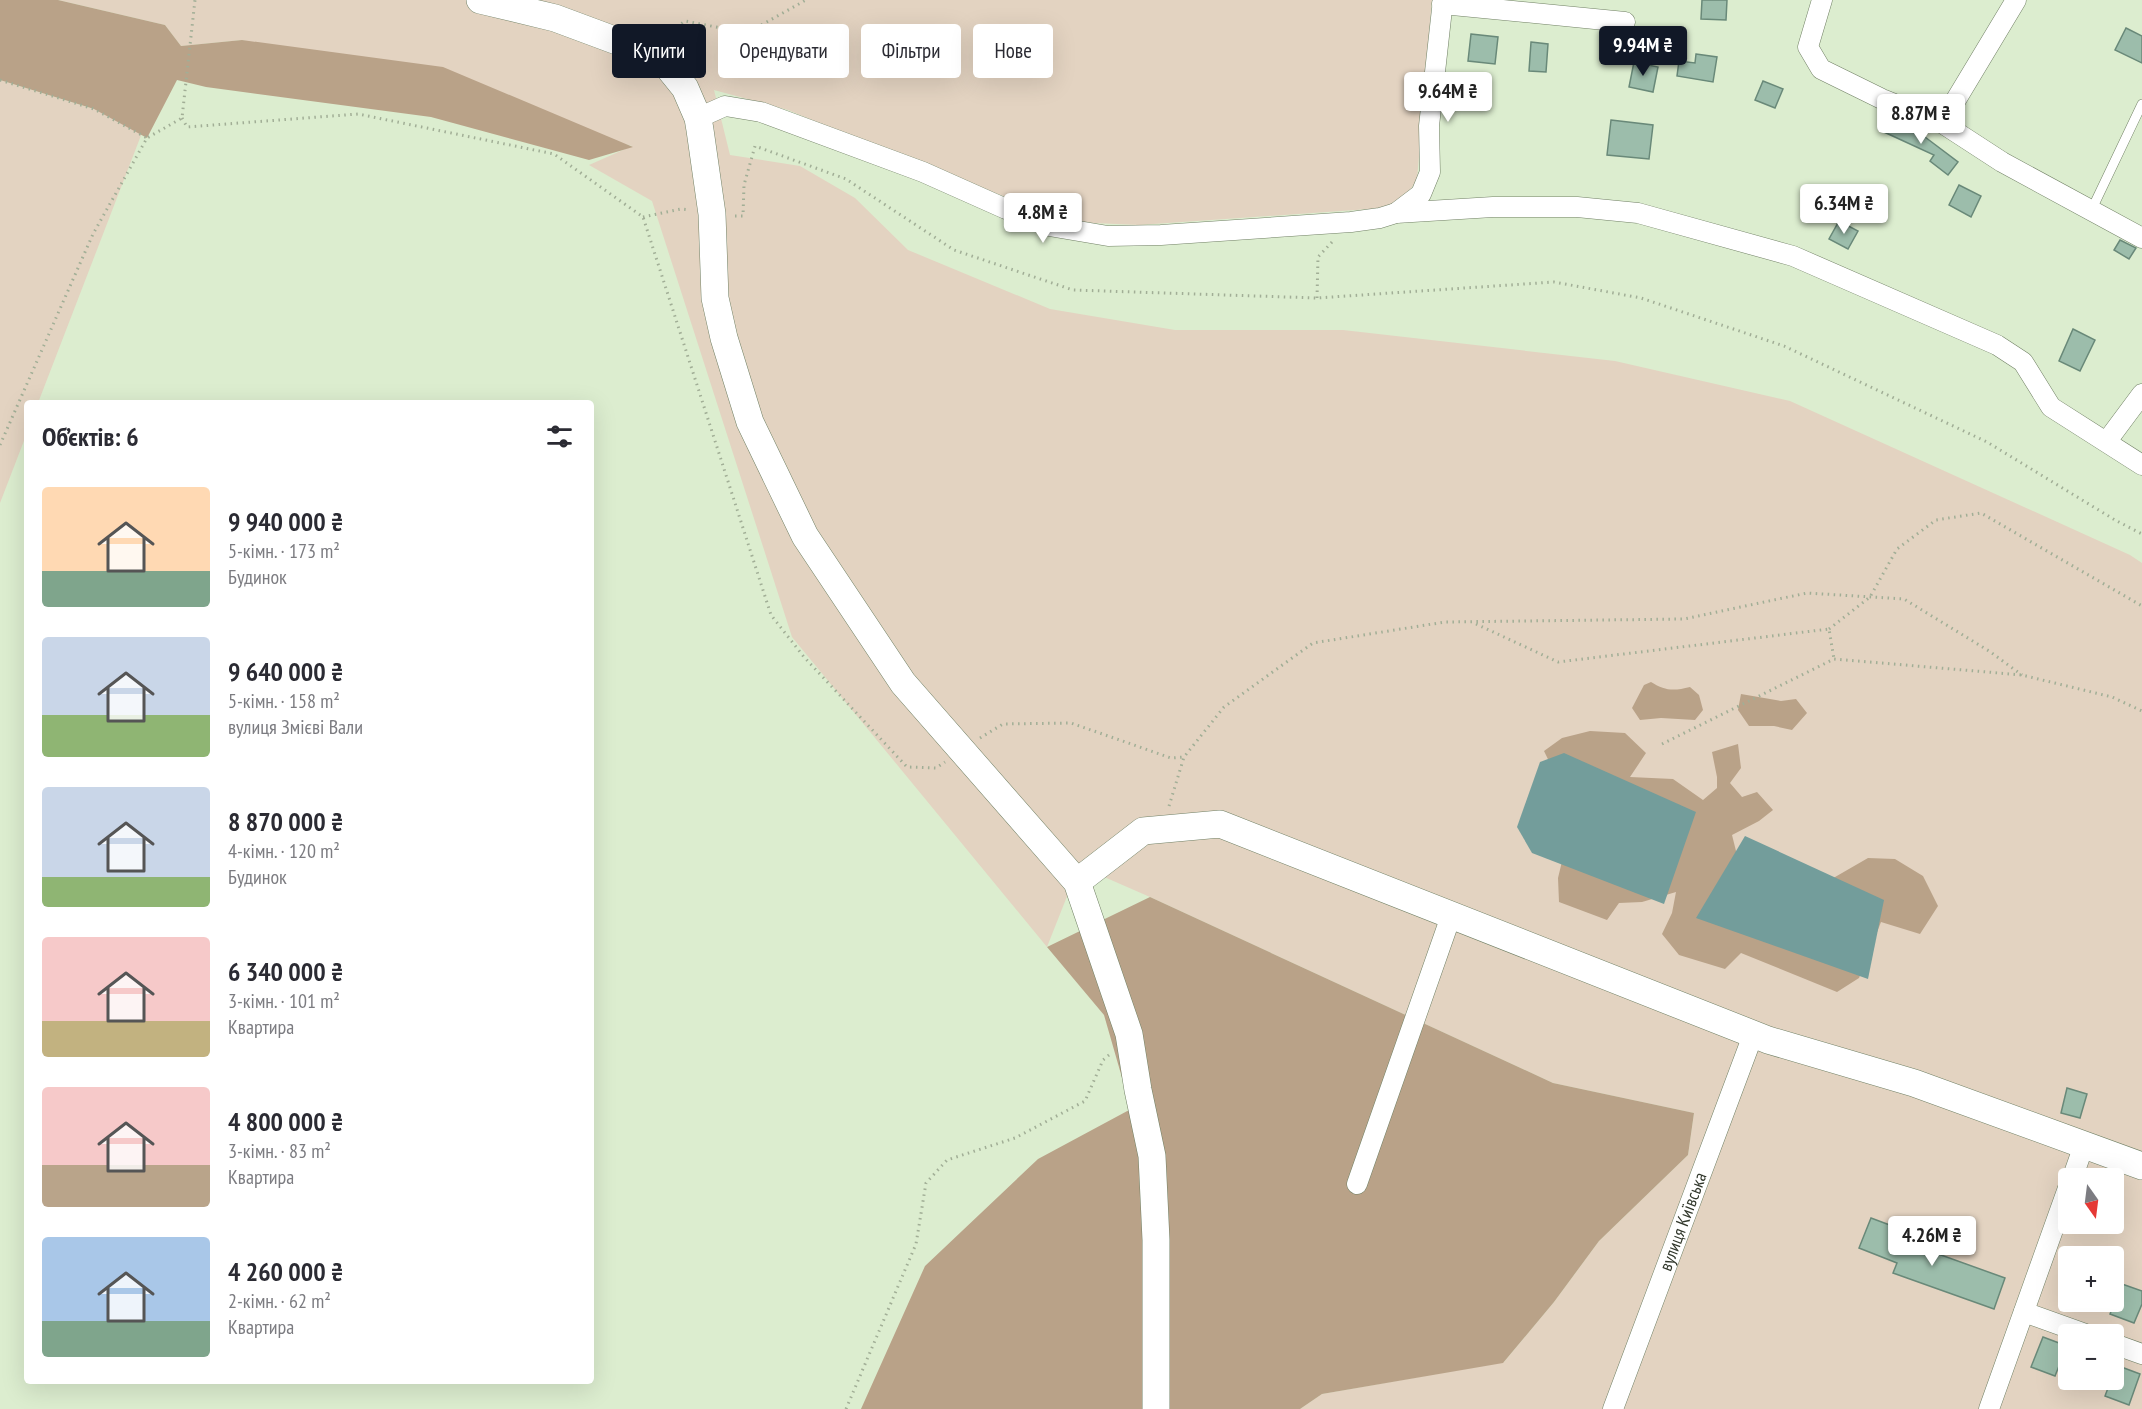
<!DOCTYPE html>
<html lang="uk">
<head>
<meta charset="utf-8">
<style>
  :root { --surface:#fff; --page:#f7f7f7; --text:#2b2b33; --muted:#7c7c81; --accent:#111827 }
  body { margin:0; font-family:"PT Sans Narrow",sans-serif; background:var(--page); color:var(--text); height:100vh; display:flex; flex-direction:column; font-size:22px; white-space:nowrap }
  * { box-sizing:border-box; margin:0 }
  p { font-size:20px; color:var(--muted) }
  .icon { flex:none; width:33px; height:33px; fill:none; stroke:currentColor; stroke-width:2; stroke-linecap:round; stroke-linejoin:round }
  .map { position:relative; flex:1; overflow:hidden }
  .details { position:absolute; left:24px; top:400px; width:570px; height:984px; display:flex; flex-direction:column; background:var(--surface); border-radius:6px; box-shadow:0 6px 24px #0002 }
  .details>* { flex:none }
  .top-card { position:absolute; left:612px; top:24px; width:570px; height:54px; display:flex; gap:12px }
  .needle { width:39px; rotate:166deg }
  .controls { position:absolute; left:2058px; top:1168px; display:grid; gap:12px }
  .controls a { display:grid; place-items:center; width:66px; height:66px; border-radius:6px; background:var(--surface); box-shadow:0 6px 24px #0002; font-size:30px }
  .price { position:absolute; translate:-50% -51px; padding:0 14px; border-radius:6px; background:#fff; color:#222; font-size:20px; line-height:39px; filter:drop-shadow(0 2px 3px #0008) }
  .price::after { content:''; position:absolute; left:50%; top:36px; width:18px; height:14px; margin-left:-9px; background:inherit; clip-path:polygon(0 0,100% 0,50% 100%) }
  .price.current { background:var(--accent); color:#fff }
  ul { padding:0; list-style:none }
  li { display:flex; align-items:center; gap:18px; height:150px; padding:0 18px }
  li span { display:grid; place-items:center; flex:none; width:168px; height:120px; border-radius:6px; color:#555 }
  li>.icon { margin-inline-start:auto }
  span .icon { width:72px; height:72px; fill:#fffc; stroke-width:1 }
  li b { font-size:26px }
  h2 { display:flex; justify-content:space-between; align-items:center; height:72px; padding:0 18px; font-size:26px }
  .pill { padding:0 21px; border-radius:6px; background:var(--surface); box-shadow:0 6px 24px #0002; font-size:21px; line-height:54px }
  .pill.current { background:var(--accent); color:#fff }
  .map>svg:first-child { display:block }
  .green { fill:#e3d3c1; fill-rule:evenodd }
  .forest { fill:#b9a288 }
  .water { fill:#739d9b }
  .building { fill:#9cbdab; stroke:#698979; stroke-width:1.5 }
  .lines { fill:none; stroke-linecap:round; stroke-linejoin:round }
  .lane-casing { stroke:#718065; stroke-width:10 }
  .street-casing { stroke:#718065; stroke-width:21 }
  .secondary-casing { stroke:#718065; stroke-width:28 }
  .path { stroke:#a1ae96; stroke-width:3; stroke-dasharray:1.5 4.5; stroke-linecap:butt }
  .lane { stroke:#fff; stroke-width:9 }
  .street { stroke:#fff; stroke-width:20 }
  .secondary { stroke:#fff; stroke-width:27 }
  .labels { text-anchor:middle; stroke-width:4.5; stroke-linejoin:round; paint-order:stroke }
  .street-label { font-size:18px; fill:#31372b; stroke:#fff }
</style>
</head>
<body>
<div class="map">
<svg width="2142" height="1409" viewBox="0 0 2142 1409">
  <rect width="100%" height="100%" fill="#dcedcf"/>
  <g class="green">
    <path d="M58 0H1432L1417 180 1398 207 1139 225 1071 222 881 149 788 110 714 90 730 155 800 166 855 198 908 250 1050 309 1175 330H1343L1615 361 1790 401 2130 555 2142 563V1409H1300L1322 1394 1504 1362 1554 1302 1599 1241 1688 1155 1694 1113 1553 1083 1150 897 1079 866 1047 947 792 637 652 201 589 165 632 146 242 40 181 46 165 25ZM2068 1179H2114V1224H2068ZM2068 1257H2114V1302H2068ZM2068 1335H2114V1380H2068Z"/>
    <polygon points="0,80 145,125 38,403 27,404 27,433 0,503"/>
  </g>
  <g class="forest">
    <polygon points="0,0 58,0 165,25 181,46 242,40 443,67 633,147 589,160 431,117 206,87 177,80 147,138 94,109 0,80"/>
    <path d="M1651 682C1665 691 1674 691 1690 687L1699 695 1703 710 1695 720 1661 718 1640 720 1632 708 1644 685Z"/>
    <polygon points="1741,694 1781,701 1796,699 1807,713 1792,730 1774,726 1749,726 1738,710"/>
    <polygon points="1590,731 1625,733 1646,753 1630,777 1673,779 1703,800 1717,788 1717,777 1712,752 1738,744 1741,768 1730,783 1742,797 1757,792 1773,810 1759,821 1732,835 1736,851 1816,888 1868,858 1895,859 1923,876 1938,906 1920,934 1881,922 1859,978 1837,992 1741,953 1725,969 1679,955 1662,934 1672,913 1676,892 1642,902 1619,903 1607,920 1559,902 1558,878 1565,849 1560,784 1544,751 1562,738"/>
    <polygon points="1150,897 1553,1083 1694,1113 1688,1155 1599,1241 1554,1302 1503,1363 1322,1394 1300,1409 861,1409 925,1266 1038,1159 1131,1109 1104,1015 1047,947"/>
  </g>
  <g class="water">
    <polygon points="1564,753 1696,812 1664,904 1532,853 1517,827 1540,762"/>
    <polygon points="1745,836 1884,900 1868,979 1696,918"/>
  </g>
  <g class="building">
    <polygon points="1702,0 1727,0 1726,20 1701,19"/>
    <polygon points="2126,28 2142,36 2142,63 2115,50"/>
    <polygon points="1471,34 1498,37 1495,64 1468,61"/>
    <polygon points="1531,42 1548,44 1546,72 1529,71"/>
    <polygon points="1696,54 1717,57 1713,82 1677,76 1679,61 1695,63"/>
    <polygon points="1634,62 1658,67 1653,92 1629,87"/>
    <polygon points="1763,81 1783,89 1775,108 1755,100"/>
    <polygon points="1890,118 1921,132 1921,134 1958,162 1948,175 1930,161 1934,155 1884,132"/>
    <polygon points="1611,120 1653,125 1649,159 1607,155"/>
    <polygon points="1959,185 1981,196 1971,217 1949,205"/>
    <polygon points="1839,221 1858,231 1848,249 1829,239"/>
    <polygon points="2120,240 2136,248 2129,259 2114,250"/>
    <polygon points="2073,329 2095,340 2080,371 2059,361"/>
    <polygon points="2067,1088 2087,1094 2080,1118 2061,1113"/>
    <polygon points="1871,1218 1895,1227 1891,1237 2005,1278 1994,1309 1893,1273 1897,1263 1859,1248"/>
    <polygon points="2122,1284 2142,1291 2142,1304 2134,1323 2110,1314"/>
    <polygon points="2043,1337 2067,1346 2055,1376 2031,1367"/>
    <polygon points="2116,1365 2140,1374 2129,1405 2105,1396 2111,1380 2114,1380"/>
  </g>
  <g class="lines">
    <g class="lane-casing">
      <polyline id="lane" points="2091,211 2142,104"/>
    </g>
    <g class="street-casing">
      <g id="street">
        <polyline points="1822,0 1808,47 1821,69 1882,99 1942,123 2002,162 2142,238"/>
        <polyline points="1442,4 1625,22"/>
        <polyline points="698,118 725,106 761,112 923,172 1006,209 1049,226 1108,236 1161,235 1351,222 1380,218 1396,213 1493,207 1577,207 1638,213 1793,256 1997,345 2023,362 2051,407 2142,465"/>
        <polyline points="1942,123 2016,0"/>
        <polyline points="1396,213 1421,194 1430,172 1429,126 1443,0"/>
        <polyline points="2107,441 2142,394"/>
        <polyline points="2072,1179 2084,1145"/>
        <polyline points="1357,1184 1451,916"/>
        <polyline points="2024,1312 2088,1335"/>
        <polyline points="2114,1344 2142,1354"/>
        <path id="s1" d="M1613 1409 1753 1035"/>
        <polyline points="1989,1409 2068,1188"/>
      </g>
    </g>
    <g class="secondary-casing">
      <g id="secondary">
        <polyline points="480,0 555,18 633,47 668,67 685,88 698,118 700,130 712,214 715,298 724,338 750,422 805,536 903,683 1077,882 1129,1034 1138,1090 1152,1156 1156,1240 1156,1409"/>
        <polyline points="1077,882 1143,831 1220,824 1768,1040 1914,1083 2142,1166"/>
      </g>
    </g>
    <g class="path">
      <polyline points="668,41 668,34 685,21 747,33 806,0"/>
      <polyline points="0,80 94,109 147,138"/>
      <polyline points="182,118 187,127 358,114 554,154 643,217 771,615 804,657 907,767 936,768 945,762"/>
      <polyline points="735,216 743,216 744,185 755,146 846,179 954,250 1073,290 1317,298 1554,282 1641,298 1784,346 1987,442 2115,520 2142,534"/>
      <polyline points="643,217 681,209 690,210"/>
      <polyline points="1317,298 1318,257 1332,242"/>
      <polyline points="0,445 93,234 147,138 182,118 195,0"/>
      <polyline points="1476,624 1558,662 1829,629 1834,659"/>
      <polyline points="1829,629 1870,597 1897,549 1936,520 1981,513 2142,606"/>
      <polyline points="980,738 1003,724 1071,723 1171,758 1184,757"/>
      <polyline points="1662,744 1834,659 2022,675 2112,697 2142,711"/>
      <polyline points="1169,806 1184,757 1224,707 1313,643 1445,622 1684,619 1807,593 1904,599 1989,651 2022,675"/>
      <polyline points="846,1409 916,1244 926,1183 947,1160 1015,1138 1085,1101 1103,1060 1109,1055"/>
    </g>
    <use href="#lane" class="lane"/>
    <use href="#street" class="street"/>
    <use href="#secondary" class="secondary"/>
  </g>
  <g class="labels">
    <g class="street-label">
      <text dy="6" stroke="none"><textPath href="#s1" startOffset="200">вулиця Київська</textPath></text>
    </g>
  </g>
</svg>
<div class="controls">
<a><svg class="needle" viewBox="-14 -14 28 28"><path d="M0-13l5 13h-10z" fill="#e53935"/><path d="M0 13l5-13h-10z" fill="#7c7c81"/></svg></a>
<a>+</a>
<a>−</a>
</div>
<b class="price current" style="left:1643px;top:77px">9.94M ₴</b>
<b class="price" style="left:1448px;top:123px">9.64M ₴</b>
<b class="price" style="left:1921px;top:145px">8.87M ₴</b>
<b class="price" style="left:1844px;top:235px">6.34M ₴</b>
<b class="price" style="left:1043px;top:244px">4.8M ₴</b>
<b class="price" style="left:1932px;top:1267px">4.26M ₴</b>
<div class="top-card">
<a class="pill current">Купити</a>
<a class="pill">Орендувати</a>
<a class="pill">Фільтри</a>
<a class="pill">Нове</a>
</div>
<section class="details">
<h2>Об’єктів: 6<svg class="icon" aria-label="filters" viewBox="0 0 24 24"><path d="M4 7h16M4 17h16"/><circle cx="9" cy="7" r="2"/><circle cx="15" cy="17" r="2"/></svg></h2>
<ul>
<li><span style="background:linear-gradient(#ffd9b3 70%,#7fa58c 0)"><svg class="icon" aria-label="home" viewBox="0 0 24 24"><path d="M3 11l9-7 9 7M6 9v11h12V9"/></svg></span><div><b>9 940 000 ₴</b><p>5-кімн. · 173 m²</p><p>Будинок</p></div></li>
<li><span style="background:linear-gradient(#c9d6e8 65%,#8fb573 0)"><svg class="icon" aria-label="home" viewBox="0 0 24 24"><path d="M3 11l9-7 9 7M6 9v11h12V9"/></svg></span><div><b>9 640 000 ₴</b><p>5-кімн. · 158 m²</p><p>вулиця Змієві Вали</p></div></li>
<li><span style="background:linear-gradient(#c9d6e8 75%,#8fb573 0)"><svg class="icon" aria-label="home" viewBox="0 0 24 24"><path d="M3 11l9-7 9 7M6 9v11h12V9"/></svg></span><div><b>8 870 000 ₴</b><p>4-кімн. · 120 m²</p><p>Будинок</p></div></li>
<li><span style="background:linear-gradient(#f6c9c9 70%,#c2b280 0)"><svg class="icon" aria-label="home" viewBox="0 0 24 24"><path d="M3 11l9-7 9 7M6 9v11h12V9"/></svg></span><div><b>6 340 000 ₴</b><p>3-кімн. · 101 m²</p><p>Квартира</p></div></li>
<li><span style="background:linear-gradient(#f6c9c9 65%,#b9a48a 0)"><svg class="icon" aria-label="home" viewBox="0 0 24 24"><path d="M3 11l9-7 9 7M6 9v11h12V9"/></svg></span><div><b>4 800 000 ₴</b><p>3-кімн. · 83 m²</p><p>Квартира</p></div></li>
<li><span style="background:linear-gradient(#a9c7e8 70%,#7fa58c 0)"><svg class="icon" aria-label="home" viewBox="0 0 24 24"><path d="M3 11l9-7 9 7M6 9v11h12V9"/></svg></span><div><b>4 260 000 ₴</b><p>2-кімн. · 62 m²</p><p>Квартира</p></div></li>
</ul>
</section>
</div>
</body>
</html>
